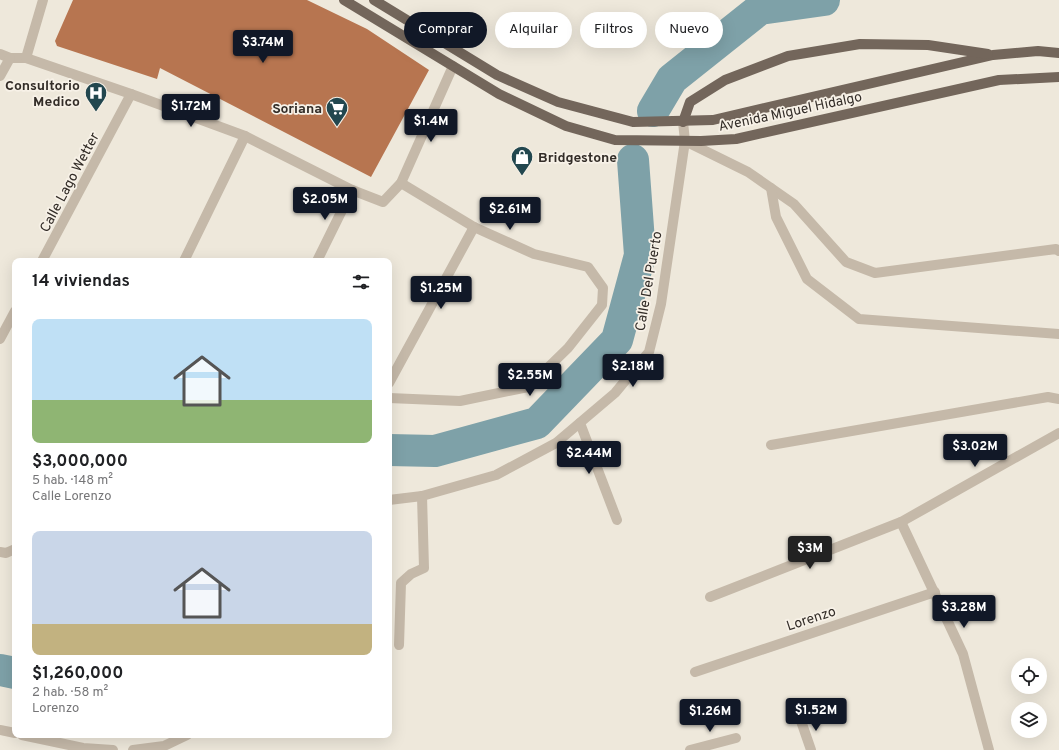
<!DOCTYPE html>
<html lang="es">
<head>
<meta charset="utf-8">
<style>
  :root { --surface:#fff; --page:#f6f6f6; --text:#202124; --muted:#757577; --accent:#111827 }
  body { margin:0; font-family:Overpass,sans-serif; background:var(--page); color:var(--text); height:100vh; display:flex; flex-direction:column; font-size:15px; white-space:nowrap }
  * { box-sizing:border-box; margin:0 }
  p { font-size:13px; color:var(--muted) }
  .icon { flex:none; width:22px; height:22px; fill:none; stroke:currentColor; stroke-width:2; stroke-linecap:round; stroke-linejoin:round }
  .map { position:relative; flex:1; overflow:hidden }
  .drawer { position:absolute; left:12px; top:258px; width:380px; height:480px; display:flex; flex-direction:column; background:var(--surface); border-radius:8px; box-shadow:0 4px 16px #0002 }
  .drawer>* { flex:none }
  .banner { position:absolute; left:404px; top:12px; width:380px; height:36px; display:flex; gap:8px }
  .tools { position:absolute; left:1011px; top:658px; display:grid; gap:8px }
  .tools a { display:grid; place-items:center; width:36px; height:36px; border-radius:50%; background:var(--surface); box-shadow:0 4px 16px #0002; font-size:20px }
  .price { position:absolute; translate:-50% -34px; padding:0 9px; border-radius:4px; background:var(--accent); color:#fff; font-size:13px; line-height:26px; filter:drop-shadow(0 1px 2px #0008) }
  .price::after { content:''; position:absolute; left:50%; top:24px; width:12px; height:9px; margin-left:-6px; background:inherit; clip-path:polygon(0 0,100% 0,50% 100%) }
  .price.on { background:#222; color:#fff }
  ul { padding:0; list-style:none }
  li { display:grid; align-content:center; gap:8px; height:212px; padding:0 20px }
  li span { display:grid; place-items:center; height:124px; border-radius:8px; color:#555 }
  li>.icon { margin-inline-start:auto }
  span .icon { width:72px; height:72px; fill:#fffc; stroke-width:1 }
  li b { font-size:17px }
  h2 { display:flex; justify-content:space-between; align-items:center; height:48px; padding:0 20px; font-size:17px }
  .chip { padding:0 14px; border-radius:18px; background:var(--surface); box-shadow:0 4px 16px #0002; font-size:14px; line-height:36px }
  .chip.on { background:var(--accent); color:#fff }
  .map>svg:first-child { display:block }
  .lines { fill:none; stroke-linecap:round; stroke-linejoin:round }
  .river { stroke:#7ea1a8; stroke-width:32 }
  .building { fill:#b77550 }
  .minor { stroke:#c5b9a9; stroke-width:10 }
  .major { stroke:#73665b; stroke-width:10 }
  .labels { text-anchor:middle; stroke-width:3.5; stroke-linejoin:round; paint-order:stroke }
  .poi-label { font-size:14px; font-weight:bold; fill:#332d28; stroke:#f7f1e7; text-anchor:end }
  .street-label { font-size:14px; fill:#332d28; stroke:#f7f1e7 }
</style>
</head>
<body>
<div class="map">
<svg width="1059" height="750" viewBox="0 0 1059 750">
  <rect width="100%" height="100%" fill="#eee8db"/>
  <g class="lines">
    <g class="river">
      <polyline points="653,111 672,79 760,9 824,0"/>
      <polyline points="389,450 435,451 537,423 617,340 640,255 633,160"/>
      <polyline points="0,670 15,673"/>
    </g>
  </g>
  <polygon class="building" points="73,0 307,0 367,29 429,70 371,177 160,68 157,79 57,46 55,41"/>
  <g class="lines">
    <g class="minor">
      <polyline points="0,54 10,58 26,58 131,94 245,136 352,190 383,202 401,183 453,66"/>
      <polyline points="26,58 43,0"/>
      <polyline points="0,76 10,58"/>
      <polyline points="685,141 748,172 794,204 846,262 875,273 1056,249 1059,251"/>
      <polyline points="771,188 776,217 807,279 859,319 1059,334"/>
      <polyline points="42,261 131,94"/>
      <polyline points="184,261 245,136"/>
      <polyline points="317,261 352,190"/>
      <polyline points="0,339 15,311"/>
      <polyline points="389,383 474,227"/>
      <polyline points="389,398 460,401 528,387 568,348 602,305 603,288 588,267 534,254 474,227 401,183"/>
      <polyline points="580,423 617,520"/>
      <polyline points="771,445 1048,397 1059,399"/>
      <polyline points="389,500 422,496 496,475 556,443 615,393 649,352 661,304 685,141 683,122"/>
      <polyline points="901,522 963,654 989,750"/>
      <polyline points="0,552 6,553 15,549"/>
      <polyline points="710,597 901,522 1059,433"/>
      <polyline points="399,645 401,583 411,574 424,568 422,496"/>
      <polyline points="695,672 935,592"/>
      <polyline points="801,721 811,750"/>
      <polyline points="0,730 15,733"/>
      <polyline points="22,735 83,748 113,750"/>
      <polyline points="133,750 164,746 187,735"/>
      <polyline points="690,750 736,738"/>
    </g>
    <g class="major">
      <polyline points="344,0 499,94 566,126 615,140 701,141 736,139 999,80 1059,77"/>
      <polyline points="374,0 497,75 558,102 633,122 713,120 993,55 1038,51 1059,53"/>
      <polyline points="683,122 690,102 725,80 788,56 860,44 928,45 988,54"/>
    </g>
  </g>
  <defs>
    <g id="hospital-pin" transform="scale(1.15)"><path d="M0 17L-7.5 6A9.5 9.5 0 1 1 7.5 6Z" fill="#22474f" stroke="#f7f1e7"/><path d="M-5-5h3v3.5h4V-5h3V5h-3V1.5h-4V5h-3Z" fill="#fff"/></g>
    <g id="supermarket-pin" transform="scale(1.15)"><path d="M0 17L-7.5 6A9.5 9.5 0 1 1 7.5 6Z" fill="#22474f" stroke="#f7f1e7"/><path d="M-6-5.5h2.5l.6 2H6L4.5 2H-2.5L-4.4-4H-6ZM-1.5 3.2a1.3 1.3 0 1 0 .1 0ZM3 3.2a1.3 1.3 0 1 0 .1 0Z" fill="#fff"/></g>
    <g id="shop-pin" transform="scale(1.15)"><path d="M0 17L-7.5 6A9.5 9.5 0 1 1 7.5 6Z" fill="#22474f" stroke="#f7f1e7"/><path d="M-5-2.5h2.3a2.7 3.5 0 0 1 5.4 0H5L5.5 6h-11ZM-1.5-2.5h3a1.5 2.3 0 0 0-3 0Z" fill="#fff"/></g>
  </defs>
  <g fill-rule="evenodd">
    <use href="#hospital-pin" x="96" y="93"/>
    <use href="#supermarket-pin" x="337" y="108"/>
    <use href="#shop-pin" x="522" y="157"/>
  </g>
  <g class="labels">
    <g class="poi-label">
      <text x="80" y="90">Consultorio<tspan x="80" dy="16">Medico</tspan></text>
      <text x="322" y="113">Soriana</text>
      <text x="538" y="162" text-anchor="start">Bridgestone</text>
    </g>
    <g class="street-label">
      <text transform="translate(790 111) rotate(-12)" y="5">Avenida Miguel Hidalgo</text>
      <text transform="translate(69 182) rotate(-62)" y="5">Calle Lago Wetter</text>
      <text transform="translate(648 281) rotate(-80)" y="5">Calle Del Puerto</text>
      <text transform="translate(811 618) rotate(-18)" y="5">Lorenzo</text>
    </g>
  </g>
</svg>
<div class="tools">
<a><svg class="icon" aria-label="locate" viewBox="0 0 24 24"><circle cx="12" cy="12" r="6"/><path d="M12 2v4M12 18v4M2 12h4M18 12h4"/></svg></a>
<a><svg class="icon" aria-label="layers" viewBox="0 0 24 24"><path d="M12 4l9 5-9 5-9-5zM3 14l9 5 9-5"/></svg></a>
</div>
<b class="price" style="left:263px;top:64px">$3.74M</b>
<b class="price" style="left:191px;top:128px">$1.72M</b>
<b class="price" style="left:431px;top:143px">$1.4M</b>
<b class="price" style="left:325px;top:221px">$2.05M</b>
<b class="price" style="left:510px;top:231px">$2.61M</b>
<b class="price" style="left:441px;top:310px">$1.25M</b>
<b class="price" style="left:633px;top:388px">$2.18M</b>
<b class="price" style="left:530px;top:397px">$2.55M</b>
<b class="price" style="left:975px;top:468px">$3.02M</b>
<b class="price" style="left:589px;top:475px">$2.44M</b>
<b class="price on" style="left:810px;top:570px">$3M</b>
<b class="price" style="left:964px;top:629px">$3.28M</b>
<b class="price" style="left:816px;top:732px">$1.52M</b>
<b class="price" style="left:710px;top:733px">$1.26M</b>
<div class="banner">
<a class="chip on">Comprar</a>
<a class="chip">Alquilar</a>
<a class="chip">Filtros</a>
<a class="chip">Nuevo</a>
</div>
<section class="drawer">
<h2>14 viviendas<svg class="icon" aria-label="filters" viewBox="0 0 24 24"><path d="M4 7h16M4 17h16"/><circle cx="9" cy="7" r="2"/><circle cx="15" cy="17" r="2"/></svg></h2>
<ul>
<li><span style="background:linear-gradient(#bfe0f5 65%,#8fb573 0)"><svg class="icon" aria-label="home" viewBox="0 0 24 24"><path d="M3 11l9-7 9 7M6 9v11h12V9"/></svg></span><div><b>$3,000,000</b><p>5 hab. · 148 m²</p><p>Calle Lorenzo</p></div></li>
<li><span style="background:linear-gradient(#c9d6e8 75%,#c2b280 0)"><svg class="icon" aria-label="home" viewBox="0 0 24 24"><path d="M3 11l9-7 9 7M6 9v11h12V9"/></svg></span><div><b>$1,260,000</b><p>2 hab. · 58 m²</p><p>Lorenzo</p></div></li>
</ul>
</section>
</div>
</body>
</html>
